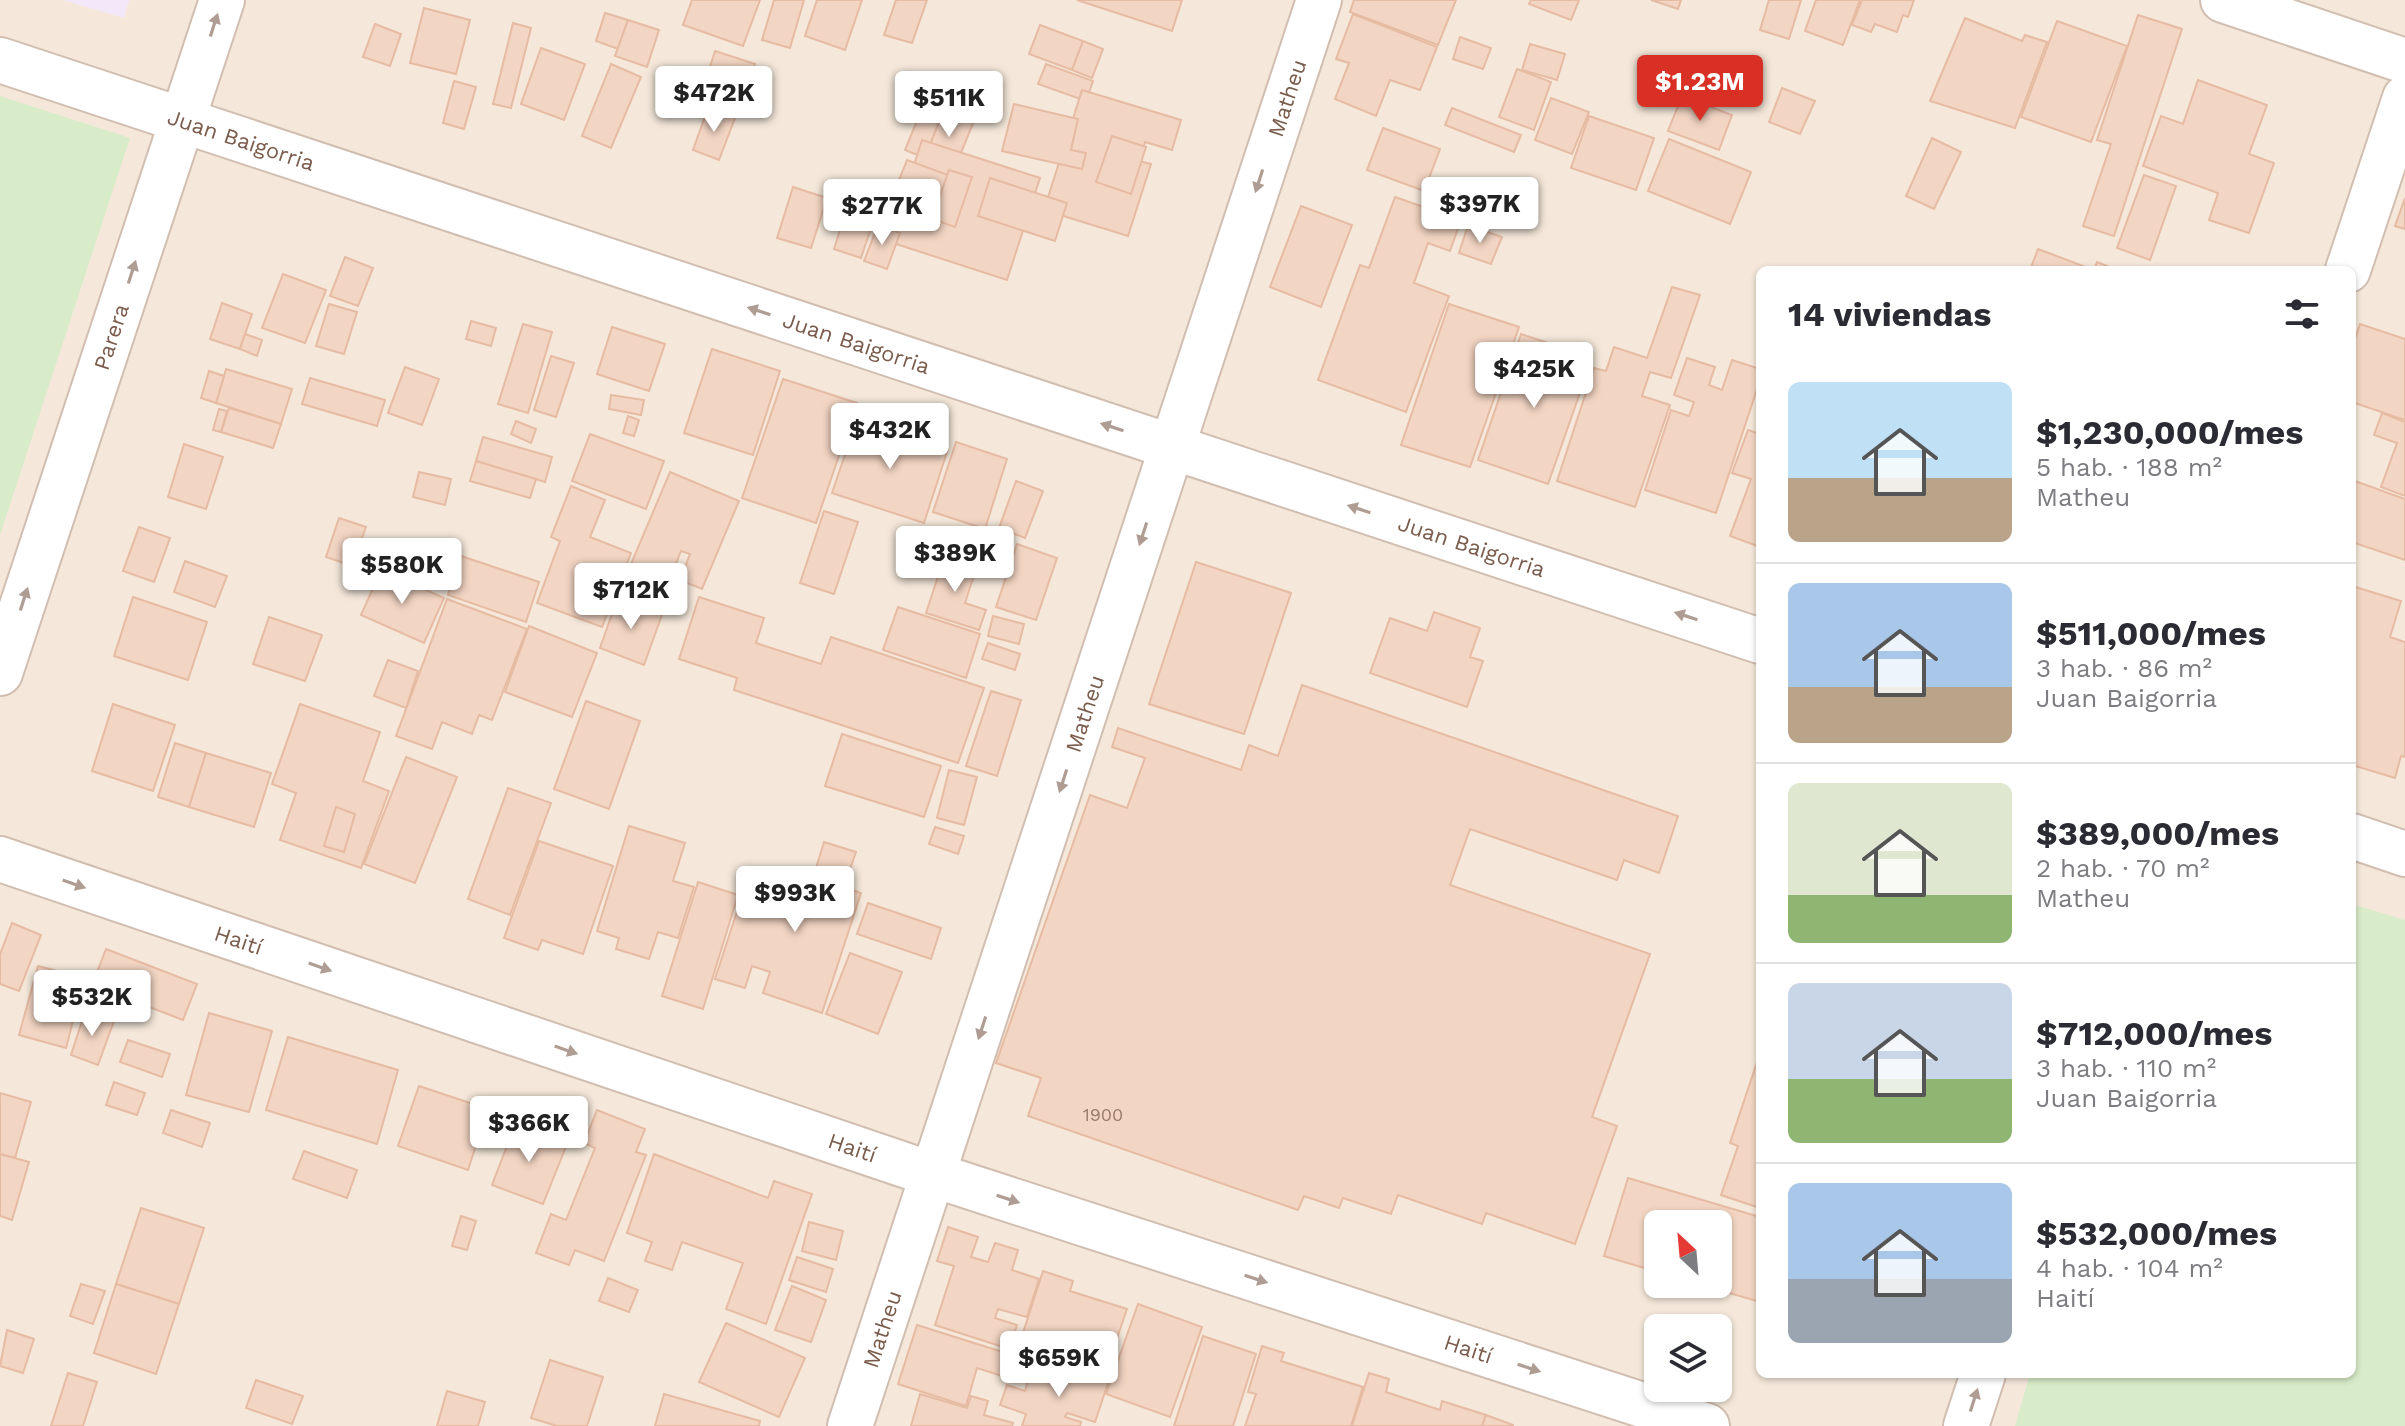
<!DOCTYPE html>
<html lang="es">
<head>
<meta charset="utf-8">
<style>
  :root { --surface:#fff; --page:#f7f7f7; --text:#2b2b33; --muted:#7c7c81; --line:#e1e1e2; --accent:#d93025 }
  body { margin:0; font-family:"Work Sans",sans-serif; background:var(--page); color:var(--text); height:100vh; display:flex; flex-direction:column; font-size:30px; white-space:nowrap }
  * { box-sizing:border-box; margin:0 }
  p { font-size:26px; color:var(--muted) }
  .icon { flex:none; width:44px; height:44px; fill:none; stroke:currentColor; stroke-width:2; stroke-linecap:round; stroke-linejoin:round }
  .map { position:relative; flex:1; overflow:hidden }
  .sheet { position:absolute; left:1756px; top:266px; width:600px; height:1112px; display:flex; flex-direction:column; background:var(--surface); border-radius:12px; box-shadow:0 2px 6px #0004 }
  .sheet>* { flex:none }
  .needle { width:52px; rotate:334deg }
  .tools { position:absolute; left:1644px; top:1210px; display:grid; gap:16px }
  .tools a { display:grid; place-items:center; width:88px; height:88px; border-radius:12px; background:var(--surface); box-shadow:0 2px 6px #0004; font-size:40px }
  .price { position:absolute; translate:-50% -68px; padding:0 18px; border-radius:8px; background:#fff; color:#222; font-size:26px; line-height:52px; filter:drop-shadow(0 2px 4px #0008) }
  .price::after { content:''; position:absolute; left:50%; top:48px; width:24px; height:18px; margin-left:-12px; background:inherit; clip-path:polygon(0 0,100% 0,50% 100%) }
  .price.on { background:var(--accent); color:#fff }
  ul { padding:0; list-style:none }
  li { display:flex; align-items:center; gap:24px; height:200px; padding:0 32px }
  li+li { border-top:2px solid var(--line) }
  li span { display:grid; place-items:center; flex:none; width:224px; height:160px; border-radius:12px; color:#555 }
  li>.icon { margin-inline-start:auto }
  span .icon { width:96px; height:96px; fill:#fffc; stroke-width:1 }
  li b { font-size:34px }
  h2 { display:flex; justify-content:space-between; align-items:center; height:96px; padding:0 32px; font-size:34px }
  .map>svg:first-child { display:block }
  .residential { fill:#f5e8da; fill-rule:evenodd }
  .education { fill:#f3e8fa }
  .green { fill:#d8ecc9 }
  .building { fill:#f3d5c3; stroke:#e6bba3; stroke-width:2 }
  .lines { fill:none; stroke-linecap:round; stroke-linejoin:round }
  .minor-casing { stroke:#d1beb0; stroke-width:48 }
  .minor { stroke:#fff; stroke-width:44 }
  .oneway { fill:#af9d94 }
  .labels { text-anchor:middle; stroke-width:6; stroke-linejoin:round; paint-order:stroke }
  .number-label { font-size:18px; fill:#987a6a }
  .street-label { font-size:22px; fill:#7a5c4d; stroke:#fffaf3 }
</style>
</head>
<body>
<div class="map">
<svg width="2405" height="1426" viewBox="0 0 2405 1426">
  <rect width="100%" height="100%" fill="#fdf6ec"/>
  <path class="residential" d="M0 0H2405V1426H0ZM1760 270H2352V1374H1760ZM1658 1224H1718V1284H1658ZM1658 1328H1718V1388H1658Z"/>
  <polygon class="education" points="63,0 129,0 124,18"/>
  <g class="green">
    <polygon points="0,96 130,138 0,535"/>
    <polygon points="2352,904 2405,920 2405,1426 2015,1426 2030,1374 2352,1374"/>
  </g>
  <g class="building">
    <polygon points="692,0 760,0 743,46 683,25"/>
    <polygon points="774,0 804,0 790,48 762,40"/>
    <polygon points="817,0 862,0 845,50 805,36"/>
    <polygon points="896,0 927,0 912,43 884,35"/>
    <polygon points="1077,0 1182,0 1172,31"/>
    <polygon points="1354,0 1456,0 1438,45 1350,12"/>
    <polygon points="1531,0 1579,0 1571,20 1529,4"/>
    <polygon points="1651,0 1681,0 1678,9"/>
    <polygon points="1769,0 1801,0 1789,39 1760,30"/>
    <polygon points="1816,0 1860,0 1843,45 1805,31"/>
    <polygon points="1862,0 1914,0 1908,17 1903,15 1897,32 1875,24 1871,32 1852,25"/>
    <polygon points="424,8 470,20 456,74 410,63"/>
    <polygon points="605,13 628,20 618,49 596,41"/>
    <polygon points="1353,14 1437,47 1420,90 1390,80 1376,116 1335,99 1349,63 1336,59"/>
    <polygon points="2138,15 2182,29 2114,236 2083,226 2111,144 2097,140"/>
    <polygon points="1965,18 2022,41 2025,35 2047,42 2015,128 1930,101"/>
    <polygon points="628,20 659,30 647,67 615,56"/>
    <polygon points="2057,21 2127,46 2091,142 2021,117"/>
    <polygon points="513,23 531,28 511,108 493,104"/>
    <polygon points="375,24 401,34 390,66 363,57"/>
    <polygon points="1040,25 1083,41 1072,70 1029,54"/>
    <polygon points="1460,37 1491,48 1483,69 1453,59"/>
    <polygon points="1083,41 1103,49 1092,78 1072,70"/>
    <polygon points="1530,44 1565,54 1557,80 1522,70"/>
    <polygon points="541,48 585,64 564,120 521,104"/>
    <polygon points="715,51 755,64 739,111 700,98"/>
    <polygon points="611,64 641,77 611,148 582,136"/>
    <polygon points="1046,64 1093,81 1086,101 1038,84"/>
    <polygon points="1517,69 1551,82 1534,130 1499,117"/>
    <polygon points="2198,80 2267,105 2249,154 2274,163 2249,233 2209,220 2218,193 2143,166 2161,116 2183,124"/>
    <polygon points="454,81 476,87 464,129 443,123"/>
    <polygon points="1782,88 1815,101 1800,134 1769,122"/>
    <polygon points="1082,90 1181,120 1172,150 1145,142 1139,161 1151,164 1128,236 1044,210"/>
    <polygon points="1682,96 1732,115 1719,150 1668,131"/>
    <polygon points="1551,98 1589,112 1572,154 1535,140"/>
    <polygon points="925,101 944,109 925,158 905,150"/>
    <polygon points="1014,104 1078,119 1071,150 1086,153 1082,169 1002,151"/>
    <polygon points="708,108 735,118 719,160 693,150"/>
    <polygon points="1452,108 1521,135 1514,152 1445,125"/>
    <polygon points="944,109 974,121 954,170 925,158"/>
    <polygon points="1589,116 1654,138 1636,190 1571,168"/>
    <polygon points="1383,128 1440,149 1424,191 1367,170"/>
    <polygon points="1112,136 1146,147 1131,194 1096,182"/>
    <polygon points="1932,138 1961,152 1934,209 1906,196"/>
    <polygon points="1669,139 1751,172 1730,224 1648,191"/>
    <polygon points="922,140 1040,178 1007,280 893,243 901,218 897,218"/>
    <polygon points="907,160 948,175 933,215 891,200"/>
    <polygon points="949,170 972,177 955,227 932,219"/>
    <polygon points="2144,175 2176,186 2150,260 2117,248"/>
    <polygon points="990,178 1067,203 1055,241 978,216"/>
    <polygon points="793,187 827,198 811,248 777,238"/>
    <polygon points="852,191 880,201 861,258 834,249"/>
    <polygon points="1395,197 1461,220 1450,251 1428,243 1414,283 1449,296 1406,412 1318,380 1360,265 1369,268"/>
    <polygon points="2405,198 2405,229 2395,226"/>
    <polygon points="1301,206 1352,225 1321,307 1270,287"/>
    <polygon points="878,225 900,233 887,269 864,261"/>
    <polygon points="1468,225 1502,237 1491,264 1459,253"/>
    <polygon points="2038,249 2086,267 2085,270 2030,270"/>
    <polygon points="345,257 373,268 358,306 330,296"/>
    <polygon points="2097,262 2117,270 2094,270"/>
    <polygon points="283,274 326,290 305,343 262,328"/>
    <polygon points="1672,287 1700,295 1671,378 1650,372 1642,396 1670,405 1635,507 1557,481 1594,368 1606,371 1614,347 1647,358"/>
    <polygon points="222,303 252,314 240,349 210,339"/>
    <polygon points="329,304 357,312 344,354 316,346"/>
    <polygon points="1449,304 1519,327 1470,467 1401,445"/>
    <polygon points="471,321 496,328 491,346 466,339"/>
    <polygon points="523,324 552,332 528,413 498,404"/>
    <polygon points="2360,324 2405,339 2405,420 2352,402 2352,349"/>
    <polygon points="612,327 665,344 649,391 597,374"/>
    <polygon points="245,334 262,340 257,356 240,349"/>
    <polygon points="1521,334 1575,352 1572,361 1589,367 1548,484 1478,460"/>
    <polygon points="712,349 780,371 753,455 684,433"/>
    <polygon points="551,356 574,363 556,417 534,410"/>
    <polygon points="1687,358 1715,367 1709,385 1722,390 1732,360 1760,369 1760,380 1716,513 1645,490 1671,410 1689,416 1694,402 1674,395"/>
    <polygon points="405,367 439,379 422,425 388,413"/>
    <polygon points="226,369 292,389 281,424 216,403"/>
    <polygon points="209,371 224,376 216,403 201,398"/>
    <polygon points="310,378 385,400 377,426 302,404"/>
    <polygon points="783,379 857,403 816,523 742,498"/>
    <polygon points="611,395 644,400 641,415 609,409"/>
    <polygon points="229,408 281,424 273,448 221,432"/>
    <polygon points="219,409 227,411 221,432 213,430"/>
    <polygon points="2382,413 2405,422 2405,496 2381,487 2397,443 2374,435"/>
    <polygon points="628,416 639,420 634,436 623,433"/>
    <polygon points="857,419 948,449 924,523 832,493"/>
    <polygon points="516,421 536,429 531,443 511,434"/>
    <polygon points="1748,430 1760,434 1760,547 1730,536 1751,479 1732,473"/>
    <polygon points="590,434 664,461 646,509 572,481"/>
    <polygon points="483,437 552,457 545,482 476,461"/>
    <polygon points="956,442 1007,459 985,529 933,512"/>
    <polygon points="184,444 223,457 206,509 168,497"/>
    <polygon points="476,461 536,479 530,498 470,481"/>
    <polygon points="419,472 451,479 445,505 413,497"/>
    <polygon points="670,472 739,501 702,589 680,580 690,554 681,551 659,607 620,590"/>
    <polygon points="2352,480 2405,499 2405,560 2352,542"/>
    <polygon points="1016,481 1043,491 1025,538 999,528"/>
    <polygon points="571,486 605,500 590,537 631,553 602,627 537,603 560,541 551,537"/>
    <polygon points="824,511 858,522 834,594 800,583"/>
    <polygon points="339,518 366,527 352,566 326,557"/>
    <polygon points="139,527 170,538 154,582 123,571"/>
    <polygon points="1017,544 1057,558 1036,620 996,607"/>
    <polygon points="945,555 977,566 965,603 986,610 979,630 926,613"/>
    <polygon points="461,556 539,582 526,622 448,595"/>
    <polygon points="185,561 227,576 215,607 174,592"/>
    <polygon points="1196,562 1291,593 1244,734 1149,704"/>
    <polygon points="381,570 444,598 424,643 361,615"/>
    <polygon points="2352,586 2401,601 2390,637 2405,642 2405,757 2401,756 2395,778 2352,765"/>
    <polygon points="133,597 207,622 188,680 114,656"/>
    <polygon points="618,597 663,612 644,665 600,648"/>
    <polygon points="699,597 764,618 756,643 821,664 831,637 984,688 958,763 734,690 737,678 679,659"/>
    <polygon points="447,599 527,629 492,720 479,715 472,734 442,722 432,749 396,736"/>
    <polygon points="898,607 980,634 966,678 883,650"/>
    <polygon points="1434,612 1480,628 1470,657 1483,661 1467,707 1370,673 1390,618 1427,631"/>
    <polygon points="993,616 1024,624 1019,644 988,636"/>
    <polygon points="269,617 322,635 305,681 253,664"/>
    <polygon points="529,626 597,653 572,717 505,692"/>
    <polygon points="988,643 1020,654 1015,670 982,659"/>
    <polygon points="388,660 418,671 406,708 374,696"/>
    <polygon points="1302,685 1678,816 1659,873 1624,860 1617,880 1470,829 1450,885 1650,954 1592,1117 1617,1126 1575,1244 1486,1213 1482,1224 1398,1195 1391,1214 1343,1198 1339,1208 1304,1196 1298,1210 1028,1116 1041,1078 996,1063 1090,795 1127,808 1145,758 1112,747 1118,728 1241,770 1249,745 1278,756"/>
    <polygon points="991,691 1021,700 997,776 966,766"/>
    <polygon points="586,701 640,721 609,809 554,789"/>
    <polygon points="113,704 175,725 153,791 92,771"/>
    <polygon points="300,704 380,732 363,781 389,791 361,868 280,840 296,793 272,784"/>
    <polygon points="842,734 941,766 924,817 825,786"/>
    <polygon points="175,743 206,753 189,807 158,797"/>
    <polygon points="206,753 271,773 254,827 189,807"/>
    <polygon points="406,757 457,777 415,883 364,864"/>
    <polygon points="949,770 977,777 964,825 937,818"/>
    <polygon points="508,788 551,803 510,915 468,899"/>
    <polygon points="336,807 355,814 344,852 324,846"/>
    <polygon points="629,826 685,843 673,881 694,887 678,938 658,932 649,959 616,949 619,938 597,931"/>
    <polygon points="935,827 964,836 958,854 929,844"/>
    <polygon points="539,841 613,866 583,954 542,940 538,950 504,938"/>
    <polygon points="824,842 856,852 844,887 861,893 822,1013 763,993 770,972 752,966 745,988 715,979 743,893 767,901 770,894 793,902 802,874 813,878"/>
    <polygon points="698,882 738,895 703,1009 662,996"/>
    <polygon points="868,903 941,928 931,959 857,934"/>
    <polygon points="12,923 41,935 19,991 0,984 0,954"/>
    <polygon points="106,949 197,984 183,1020 92,985"/>
    <polygon points="850,953 902,972 878,1034 826,1014"/>
    <polygon points="38,966 84,978 66,1048 19,1035"/>
    <polygon points="85,1012 114,1021 98,1065 71,1055"/>
    <polygon points="209,1013 272,1031 249,1112 186,1095"/>
    <polygon points="288,1037 398,1070 377,1144 266,1110"/>
    <polygon points="128,1040 170,1054 162,1077 120,1062"/>
    <polygon points="1760,1053 1760,1208 1721,1195 1738,1146 1730,1143"/>
    <polygon points="114,1082 145,1093 137,1115 106,1105"/>
    <polygon points="419,1086 488,1109 468,1170 398,1146"/>
    <polygon points="0,1093 31,1102 15,1158 0,1154"/>
    <polygon points="171,1110 210,1123 202,1147 163,1133"/>
    <polygon points="597,1110 645,1129 636,1152 646,1155 604,1261 575,1250 569,1265 536,1253 551,1214 566,1220 595,1148 584,1143"/>
    <polygon points="515,1125 567,1144 543,1204 492,1185"/>
    <polygon points="304,1151 357,1170 347,1198 293,1179"/>
    <polygon points="0,1154 29,1162 12,1220 0,1216"/>
    <polygon points="654,1154 768,1198 774,1181 812,1194 766,1324 726,1309 743,1263 682,1242 672,1270 645,1261 652,1242 627,1233"/>
    <polygon points="1628,1178 1760,1217 1760,1302 1698,1284 1718,1284 1718,1224 1658,1224 1658,1272 1604,1256"/>
    <polygon points="141,1208 204,1228 179,1304 116,1284"/>
    <polygon points="461,1216 476,1221 467,1250 452,1246"/>
    <polygon points="809,1222 843,1231 836,1260 802,1251"/>
    <polygon points="948,1227 978,1237 971,1257 988,1262 995,1243 1018,1250 1012,1270 1039,1279 1027,1317 998,1309 995,1318 1017,1325 1009,1349 935,1325 954,1266 937,1261"/>
    <polygon points="797,1257 833,1269 826,1292 789,1280"/>
    <polygon points="1043,1271 1073,1281 1070,1291 1127,1309 1109,1362 1052,1344 1041,1376 1012,1367"/>
    <polygon points="608,1278 638,1290 629,1312 599,1301"/>
    <polygon points="81,1284 105,1291 93,1324 70,1316"/>
    <polygon points="116,1284 179,1304 156,1374 94,1353"/>
    <polygon points="792,1286 826,1300 811,1342 775,1330"/>
    <polygon points="1138,1304 1202,1327 1170,1417 1106,1394"/>
    <polygon points="726,1323 805,1358 779,1417 699,1382"/>
    <polygon points="917,1325 1009,1354 1002,1376 977,1368 966,1406 898,1384"/>
    <polygon points="7,1330 34,1339 23,1373 0,1366"/>
    <polygon points="1203,1336 1256,1354 1233,1426 1174,1426"/>
    <polygon points="1262,1346 1284,1353 1281,1361 1363,1387 1351,1426 1245,1426 1256,1394 1248,1392"/>
    <polygon points="550,1360 603,1377 587,1426 557,1426 531,1418"/>
    <polygon points="1071,1365 1110,1377 1095,1422 1067,1413 1065,1417 1081,1422 1080,1426 1022,1426 1026,1414 1000,1405 1007,1385 1025,1391 1030,1373 1064,1384"/>
    <polygon points="68,1373 97,1382 83,1426 51,1426"/>
    <polygon points="1369,1373 1389,1379 1386,1392 1440,1410 1442,1401 1486,1415 1482,1426 1352,1426"/>
    <polygon points="256,1380 303,1396 292,1424 246,1408"/>
    <polygon points="447,1391 485,1402 478,1426 437,1426"/>
    <polygon points="664,1394 760,1421 759,1426 655,1426"/>
    <polygon points="920,1394 967,1408 971,1396 988,1401 984,1415 1013,1423 1012,1426 911,1426"/>
    <polygon points="1486,1415 1513,1425 1513,1426 1482,1426"/>
  </g>
  <g class="lines">
    <g class="minor-casing">
      <g id="minor">
        <polyline points="2223,0 2405,61"/>
        <path id="s1" d="M0 60 1760 641"/>
        <polyline points="2348,270 2405,98"/>
        <path id="s2" d="M0 673 222 0"/>
        <polyline points="2352,836 2405,854"/>
        <path id="s3" d="M0 859 934 1175 1707 1426"/>
        <path id="s4" d="M850 1426 1319 0"/>
        <polyline points="1966,1426 1983,1374"/>
      </g>
    </g>
    <use href="#minor" class="minor"/>
  </g>
  <defs><path id="oneway-solid" d="M-6-.8H1V-3.2L6.5 0L1 3.2V.8H-6Z" transform="scale(2)"/></defs>
  <g class="oneway">
    <use href="#oneway-solid" transform="translate(214 25) rotate(-72)"/>
    <use href="#oneway-solid" transform="translate(1259 181) rotate(108)"/>
    <use href="#oneway-solid" transform="translate(132 272) rotate(-72)"/>
    <use href="#oneway-solid" transform="translate(759 311) rotate(-162)"/>
    <use href="#oneway-solid" transform="translate(1112 427) rotate(-162)"/>
    <use href="#oneway-solid" transform="translate(1359 509) rotate(-162)"/>
    <use href="#oneway-solid" transform="translate(1143 534) rotate(108)"/>
    <use href="#oneway-solid" transform="translate(24 599) rotate(-72)"/>
    <use href="#oneway-solid" transform="translate(1686 616) rotate(-162)"/>
    <use href="#oneway-solid" transform="translate(1063 781) rotate(108)"/>
    <use href="#oneway-solid" transform="translate(74 884) rotate(19)"/>
    <use href="#oneway-solid" transform="translate(320 967) rotate(19)"/>
    <use href="#oneway-solid" transform="translate(982 1028) rotate(108)"/>
    <use href="#oneway-solid" transform="translate(566 1050) rotate(19)"/>
    <use href="#oneway-solid" transform="translate(1008 1199) rotate(18)"/>
    <use href="#oneway-solid" transform="translate(1256 1279) rotate(18)"/>
    <use href="#oneway-solid" transform="translate(1529 1368) rotate(18)"/>
    <use href="#oneway-solid" transform="translate(1974 1400) rotate(-72)"/>
  </g>
  <g class="labels">
    <g class="number-label">
      <text x="1103" y="1121">1900</text>
    </g>
    <g class="street-label">
      <text dy="8" stroke="none"><textPath href="#s4" startOffset="1398">Matheu</textPath></text>
      <text dy="8" stroke="none"><textPath href="#s1" startOffset="254">Juan Baigorria</textPath></text>
      <text dy="8" stroke="none"><textPath href="#s2" startOffset="354">Parera</textPath></text>
      <text dy="8" stroke="none"><textPath href="#s1" startOffset="902">Juan Baigorria</textPath></text>
      <text dy="8" stroke="none"><textPath href="#s1" startOffset="1550">Juan Baigorria</textPath></text>
      <text dy="8" stroke="none"><textPath href="#s4" startOffset="750">Matheu</textPath></text>
      <text dy="8" stroke="none"><textPath href="#s3" startOffset="252">Haití</textPath></text>
      <text dy="8" stroke="none"><textPath href="#s3" startOffset="900">Haití</textPath></text>
      <text dy="8" stroke="none"><textPath href="#s4" startOffset="102">Matheu</textPath></text>
      <text dy="8" stroke="none"><textPath href="#s3" startOffset="1548">Haití</textPath></text>
    </g>
  </g>
</svg>
<div class="tools">
<a><svg class="needle" viewBox="-14 -14 28 28"><path d="M0-13l5 13h-10z" fill="#e53935"/><path d="M0 13l5-13h-10z" fill="#7c7c81"/></svg></a>
<a><svg class="icon" aria-label="layers" viewBox="0 0 24 24"><path d="M12 4l9 5-9 5-9-5zM3 14l9 5 9-5"/></svg></a>
</div>
<b class="price on" style="left:1700px;top:123px">$1.23M</b>
<b class="price" style="left:714px;top:134px">$472K</b>
<b class="price" style="left:949px;top:139px">$511K</b>
<b class="price" style="left:1480px;top:245px">$397K</b>
<b class="price" style="left:882px;top:247px">$277K</b>
<b class="price" style="left:1534px;top:410px">$425K</b>
<b class="price" style="left:890px;top:471px">$432K</b>
<b class="price" style="left:955px;top:594px">$389K</b>
<b class="price" style="left:402px;top:606px">$580K</b>
<b class="price" style="left:631px;top:631px">$712K</b>
<b class="price" style="left:795px;top:934px">$993K</b>
<b class="price" style="left:92px;top:1038px">$532K</b>
<b class="price" style="left:529px;top:1164px">$366K</b>
<b class="price" style="left:1059px;top:1399px">$659K</b>
<section class="sheet">
<h2>14 viviendas<svg class="icon" aria-label="filters" viewBox="0 0 24 24"><path d="M4 7h16M4 17h16"/><circle cx="9" cy="7" r="2"/><circle cx="15" cy="17" r="2"/></svg></h2>
<ul>
<li><span style="background:linear-gradient(#bfe0f5 60%,#b9a48a 0)"><svg class="icon" aria-label="home" viewBox="0 0 24 24"><path d="M3 11l9-7 9 7M6 9v11h12V9"/></svg></span><div><b>$1,230,000/mes</b><p>5 hab. · 188 m²</p><p>Matheu</p></div></li>
<li><span style="background:linear-gradient(#a9c7e8 65%,#b9a48a 0)"><svg class="icon" aria-label="home" viewBox="0 0 24 24"><path d="M3 11l9-7 9 7M6 9v11h12V9"/></svg></span><div><b>$511,000/mes</b><p>3 hab. · 86 m²</p><p>Juan Baigorria</p></div></li>
<li><span style="background:linear-gradient(#dfe7d0 70%,#8fb573 0)"><svg class="icon" aria-label="home" viewBox="0 0 24 24"><path d="M3 11l9-7 9 7M6 9v11h12V9"/></svg></span><div><b>$389,000/mes</b><p>2 hab. · 70 m²</p><p>Matheu</p></div></li>
<li><span style="background:linear-gradient(#c9d6e8 60%,#8fb573 0)"><svg class="icon" aria-label="home" viewBox="0 0 24 24"><path d="M3 11l9-7 9 7M6 9v11h12V9"/></svg></span><div><b>$712,000/mes</b><p>3 hab. · 110 m²</p><p>Juan Baigorria</p></div></li>
<li><span style="background:linear-gradient(#a9c7e8 60%,#9aa5b1 0)"><svg class="icon" aria-label="home" viewBox="0 0 24 24"><path d="M3 11l9-7 9 7M6 9v11h12V9"/></svg></span><div><b>$532,000/mes</b><p>4 hab. · 104 m²</p><p>Haití</p></div></li>
</ul>
</section>
</div>
</body>
</html>
